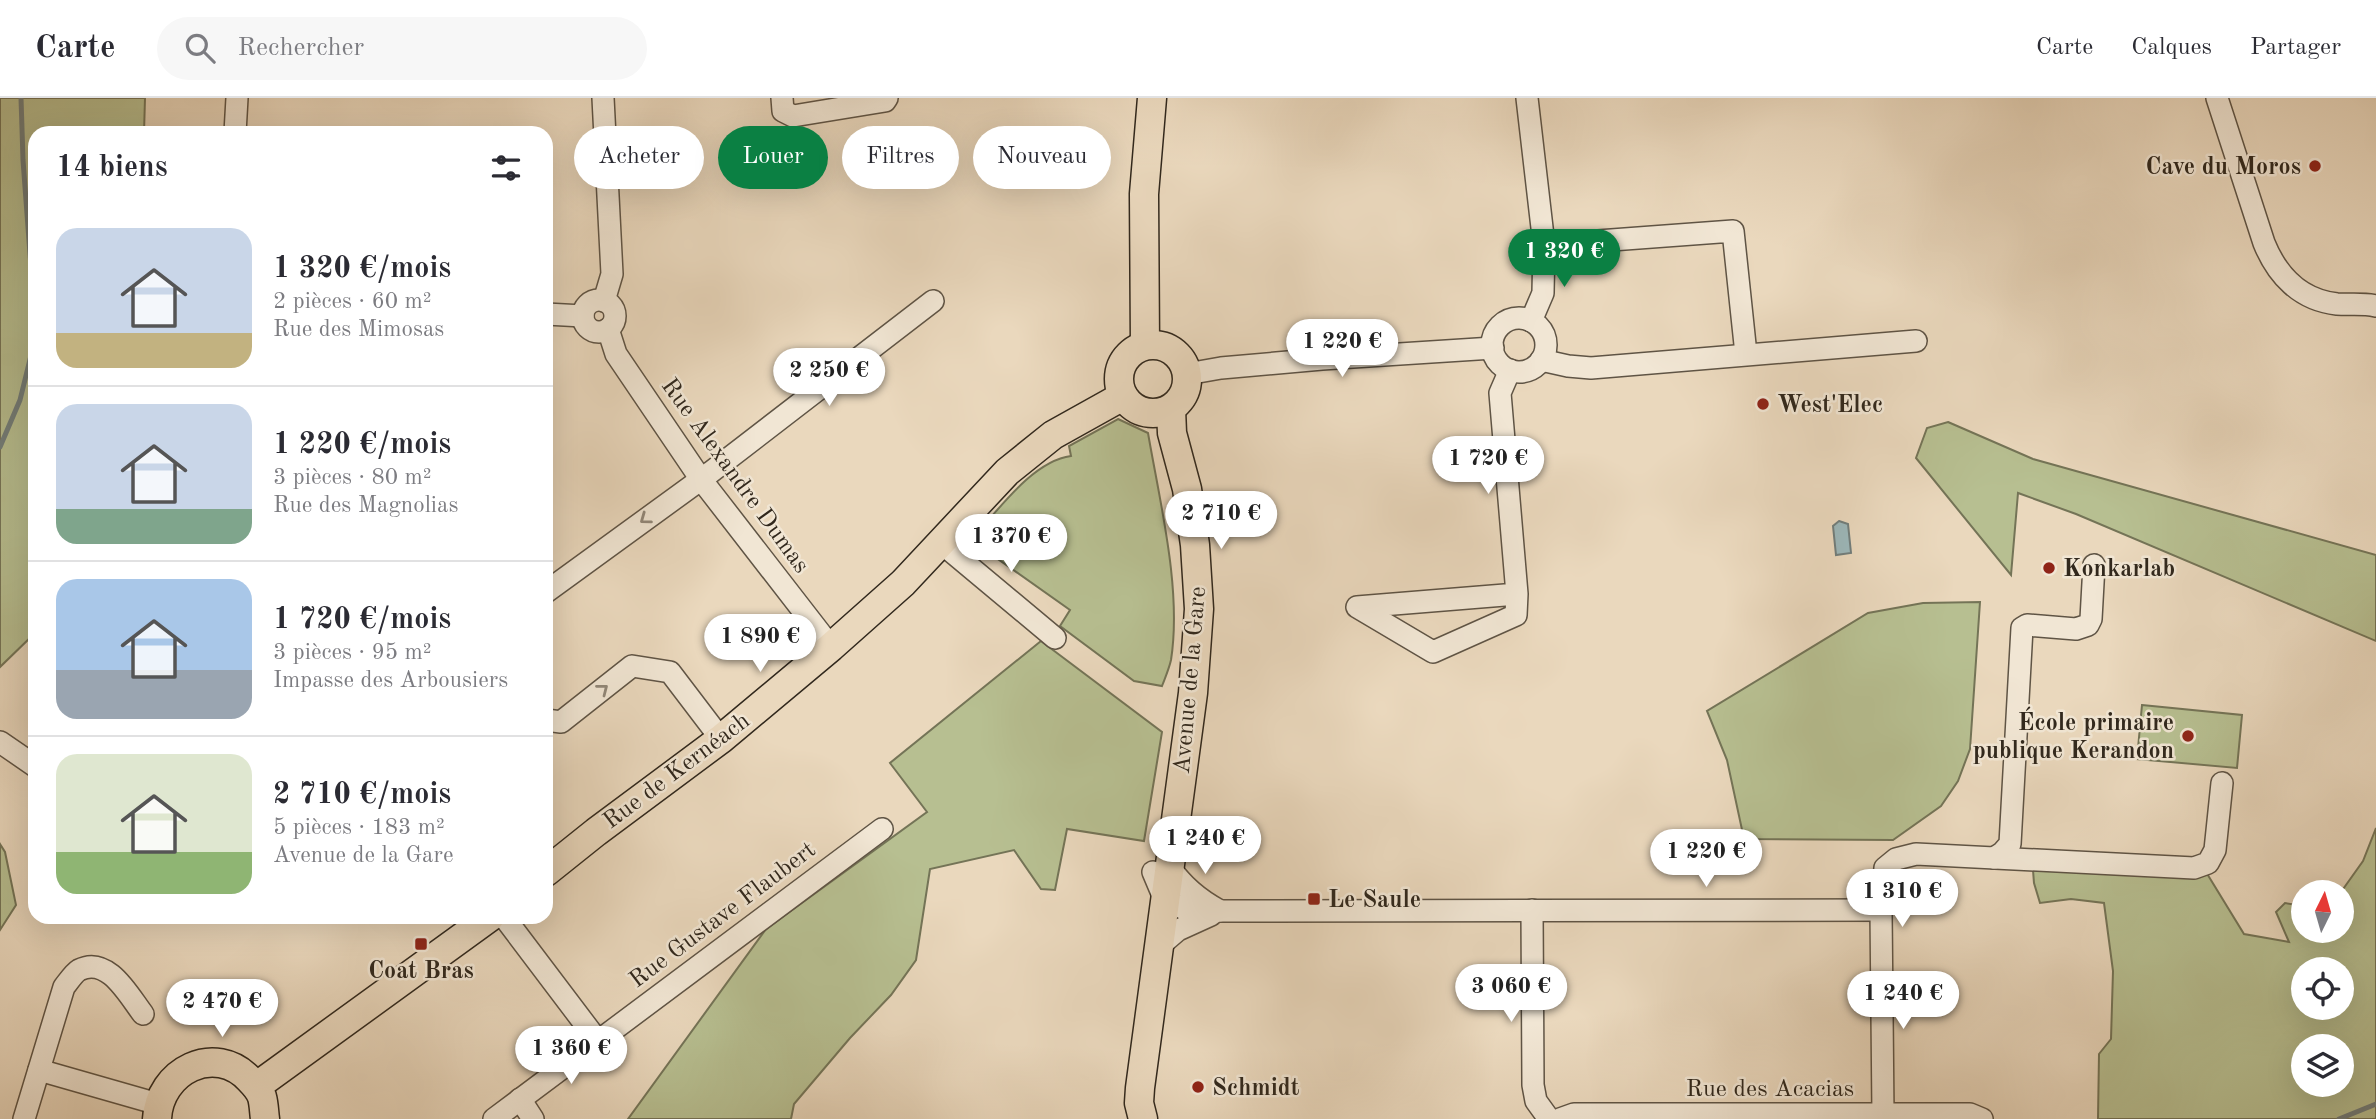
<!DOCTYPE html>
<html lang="fr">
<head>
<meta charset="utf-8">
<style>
  :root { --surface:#fff; --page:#f7f7f7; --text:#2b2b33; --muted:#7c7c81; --line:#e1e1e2; --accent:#0b8043 }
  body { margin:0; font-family:"Old Standard TT",serif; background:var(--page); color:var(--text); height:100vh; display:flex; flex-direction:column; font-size:26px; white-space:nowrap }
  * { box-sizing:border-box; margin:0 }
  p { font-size:23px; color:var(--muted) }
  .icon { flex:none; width:38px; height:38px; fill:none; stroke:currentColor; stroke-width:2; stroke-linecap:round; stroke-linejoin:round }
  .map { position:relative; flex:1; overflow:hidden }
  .drawer { position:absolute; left:28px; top:28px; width:525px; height:798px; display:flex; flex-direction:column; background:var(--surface); border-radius:21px; box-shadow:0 7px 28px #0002 }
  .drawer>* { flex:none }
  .banner { position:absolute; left:574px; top:28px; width:665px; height:63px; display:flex; gap:14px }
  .needle { width:46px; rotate:5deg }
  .fabs { position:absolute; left:2291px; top:782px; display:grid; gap:14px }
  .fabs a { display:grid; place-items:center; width:63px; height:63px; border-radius:50%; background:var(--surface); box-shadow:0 7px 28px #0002; font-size:35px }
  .price { position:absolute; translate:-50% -60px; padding:0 16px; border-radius:24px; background:#fff; color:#222; font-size:23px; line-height:46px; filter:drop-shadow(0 2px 4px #0008) }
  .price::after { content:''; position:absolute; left:50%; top:42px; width:21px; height:16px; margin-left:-10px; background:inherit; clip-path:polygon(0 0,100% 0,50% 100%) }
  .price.current { background:var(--accent); color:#fff }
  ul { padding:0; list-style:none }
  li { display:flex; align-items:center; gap:21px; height:175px; padding:0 28px }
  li+li { border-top:2px solid var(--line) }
  li span { display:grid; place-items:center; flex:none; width:196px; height:140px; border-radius:21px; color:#555 }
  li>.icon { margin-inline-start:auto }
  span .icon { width:84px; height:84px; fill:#fffc; stroke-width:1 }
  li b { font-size:30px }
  h2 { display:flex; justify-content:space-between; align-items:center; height:84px; padding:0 28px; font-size:30px }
  .tag { padding:0 24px; border-radius:32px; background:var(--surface); box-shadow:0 7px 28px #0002; font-size:24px; line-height:63px }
  .tag.current { background:var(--accent); color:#fff }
  header { display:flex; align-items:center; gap:42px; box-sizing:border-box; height:98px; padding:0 35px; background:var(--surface); border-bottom:2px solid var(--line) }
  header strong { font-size:33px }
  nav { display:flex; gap:38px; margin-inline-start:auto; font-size:24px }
  .search { width:490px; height:63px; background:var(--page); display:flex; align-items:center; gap:18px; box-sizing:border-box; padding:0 24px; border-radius:38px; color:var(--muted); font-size:26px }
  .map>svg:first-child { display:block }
  .green { fill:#b7bf91; stroke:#747457; stroke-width:2; fill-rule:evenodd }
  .water { fill:#9cb8bb; stroke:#717e7c; stroke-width:2 }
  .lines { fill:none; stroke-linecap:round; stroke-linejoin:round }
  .stream { stroke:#717e7c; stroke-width:5 }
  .minor-casing { stroke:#5f5445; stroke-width:24 }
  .major-casing { stroke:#31281d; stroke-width:31 }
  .minor { stroke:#f1e6d4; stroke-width:21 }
  .major { stroke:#ead8bd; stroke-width:28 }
  .oneway { stroke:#918778 }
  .poi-dot { fill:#8f2418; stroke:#f1e6d4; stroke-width:2.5 }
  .labels { text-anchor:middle; stroke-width:5; stroke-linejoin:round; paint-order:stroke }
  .poi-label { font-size:24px; font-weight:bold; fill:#31281d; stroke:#f1e6d4; text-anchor:start }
  .street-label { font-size:24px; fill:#31281d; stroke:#f1e6d4 }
</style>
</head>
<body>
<header>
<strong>Carte</strong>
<div class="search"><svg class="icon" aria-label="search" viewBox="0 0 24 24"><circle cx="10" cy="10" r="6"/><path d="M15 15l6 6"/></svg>Rechercher</div>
<nav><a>Carte</a><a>Calques</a><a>Partager</a></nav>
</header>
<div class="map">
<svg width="2376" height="1021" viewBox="0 0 2376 1021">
  <rect width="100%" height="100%" fill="#ead8bd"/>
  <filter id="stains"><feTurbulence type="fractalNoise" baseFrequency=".00286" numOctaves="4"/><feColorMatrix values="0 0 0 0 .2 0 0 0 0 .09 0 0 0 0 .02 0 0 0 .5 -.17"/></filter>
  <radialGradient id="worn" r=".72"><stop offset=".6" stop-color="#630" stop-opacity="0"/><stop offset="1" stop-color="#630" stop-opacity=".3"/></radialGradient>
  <g class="green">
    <polygon points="0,0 145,0 144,35 35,35 35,535 0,569"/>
    <path d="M1118 321 1148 335C1160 405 1182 492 1171 562 1169 571 1165 580 1162 588L1134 583 1060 528 1070 512 971 442C997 414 1032 363 1071 358L1069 348Z"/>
    <polygon points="1948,324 2033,361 2376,457 2376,543 2076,416 2018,395 2011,477 1916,360 1927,330"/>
    <polygon points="1980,504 1970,651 1958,683 1941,708 1893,742 1744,741 1727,662 1707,613 1868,515 1923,505"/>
    <polygon points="1041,543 1162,634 1144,743 1067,731 1055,792 1041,791 1014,752 930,771 916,862 891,897 850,940 794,1006 791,1021 628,1021 766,831 927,714 890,665"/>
    <polygon points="2142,607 2242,617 2237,670 2137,661"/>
    <path d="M2376 730V1021H2098L2099 956 2111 941 2113 873 2104 805 2071 801 2040 805 2034 785 2033 772 2206 774 2244 836 2289 844 2276 814 2285 805 2303 808V833H2342L2341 794 2363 763ZM2303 872H2342V910H2303ZM2303 948H2342V987H2303Z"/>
    <polygon points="0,746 5,754 16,807 0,832"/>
  </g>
  <polygon class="water" points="1839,423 1848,426 1851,455 1836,457 1833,428"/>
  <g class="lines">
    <g class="stream">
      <polyline points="0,349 20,302 34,245 33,196 23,62 21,0"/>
      <polyline points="2339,1021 2376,1006"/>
    </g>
    <g class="minor-casing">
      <g id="minor">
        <polyline points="603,0 612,176 604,203"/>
        <polyline points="782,0 783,13 793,18 885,3 887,0"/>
        <polyline points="1527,0 1544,147 1543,195 1531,223"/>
        <path d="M2217 0 2264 145C2277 177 2300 202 2337 206 2350 207 2363 205 2376 208"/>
        <polyline points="235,35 237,0"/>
        <polyline points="1544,147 1733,133 1746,256"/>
        <circle cx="599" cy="218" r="16"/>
        <polyline points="546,216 583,218"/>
        <circle cx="1519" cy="247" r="27"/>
        <polyline points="608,231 616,256 700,380 831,549"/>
        <polyline points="1541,262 1568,268 1591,270 1916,243"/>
        <polyline points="1510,272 1500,295 1517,496 1516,517 1433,554 1357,509 1517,496"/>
        <polyline points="1187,276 1221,270 1322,261 1493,250"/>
        <polyline points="940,444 1055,540"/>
        <polyline points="546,494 711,374 933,203"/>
        <polyline points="546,622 561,624 632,568 670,574 721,641"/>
        <polyline points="0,644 35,668"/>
        <polyline points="1994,760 2002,755 2010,746 2022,530 2027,527 2076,531 2088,527 2091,521 2094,467"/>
        <path d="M1168 767C1183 788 1198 801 1220 813"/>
        <polyline points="1153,774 1164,800 1188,813 1881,812"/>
        <polyline points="1532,812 1533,987 1536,1003 1549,1021"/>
        <polyline points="504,819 597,942"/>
        <polyline points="1157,850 1178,832 1211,817"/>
        <polyline points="39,972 158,1006"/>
        <polyline points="520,1001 533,1021"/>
        <polyline points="1883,1017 1881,812 1885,770 1896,761 1916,756 2194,770 2208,765 2215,752 2222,685"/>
        <path d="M24 1021 64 889C68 884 74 875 79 872 108 857 129 898 143 916"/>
        <polyline points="494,1021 882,731"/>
        <polyline points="1560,1021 1574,1016 1970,1016 1982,1021"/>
      </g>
    </g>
    <g class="major-casing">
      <g id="major">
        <circle cx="1153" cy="281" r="34"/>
        <polyline points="1145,247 1144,96 1152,0"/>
        <polyline points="546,774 596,734 721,641 831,549 903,485 1007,374 1053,337 1123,298"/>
        <polyline points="257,988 490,819"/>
        <path d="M157 1021C159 973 215 944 250 982 255 987 260 993 262 999 264 1006 264 1014 265 1021"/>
        <polyline points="1143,1021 1139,1005 1140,990 1193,595 1199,511 1195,447 1187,391 1172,335 1171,311"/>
      </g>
    </g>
    <use href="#minor" class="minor"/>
    <use href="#major" class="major"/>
  </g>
  <defs><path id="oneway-chevron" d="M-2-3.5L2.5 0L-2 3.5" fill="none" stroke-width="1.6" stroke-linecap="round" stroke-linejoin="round" transform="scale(1.75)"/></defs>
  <g class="oneway">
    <use href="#oneway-chevron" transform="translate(645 421) rotate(144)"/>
    <use href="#oneway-chevron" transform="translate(603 591) rotate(-38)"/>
  </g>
  <g class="poi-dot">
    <circle cx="2315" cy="68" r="7"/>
    <circle cx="1763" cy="306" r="7"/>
    <circle cx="2049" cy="470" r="7"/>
    <circle cx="2188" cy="638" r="7"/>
    <rect x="1307" y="794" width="14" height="14" rx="3.5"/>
    <rect x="414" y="839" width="14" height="14" rx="3.5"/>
    <circle cx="1198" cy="989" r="7"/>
  </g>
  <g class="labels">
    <g class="poi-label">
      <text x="2301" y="76" text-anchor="end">Cave du Moros</text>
      <text x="1777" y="314">West'Elec</text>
      <text x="2063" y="478">Konkarlab</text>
      <text x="2174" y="632" text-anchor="end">École primaire<tspan x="2174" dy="28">publique Kerandon</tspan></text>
      <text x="1328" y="809">Le Saule</text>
      <text x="421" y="880" text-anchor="middle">Coat Bras</text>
      <text x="1212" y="997">Schmidt</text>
    </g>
    <g class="street-label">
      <text transform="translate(736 377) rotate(54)" y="8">Rue Alexandre Dumas</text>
      <text transform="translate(1189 582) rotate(-85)" y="8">Avenue de la Gare</text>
      <text transform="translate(676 672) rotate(-37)" y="8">Rue de Kernéach</text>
      <text transform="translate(722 816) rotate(-37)" y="8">Rue Gustave Flaubert</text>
      <text x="1770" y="998">Rue des Acacias</text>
    </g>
  </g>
  <rect width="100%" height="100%" filter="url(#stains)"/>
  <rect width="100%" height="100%" fill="url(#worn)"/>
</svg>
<div class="fabs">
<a><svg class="needle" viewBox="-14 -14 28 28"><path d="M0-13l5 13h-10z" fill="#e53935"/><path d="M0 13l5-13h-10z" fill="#7c7c81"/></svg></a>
<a><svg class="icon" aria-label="locate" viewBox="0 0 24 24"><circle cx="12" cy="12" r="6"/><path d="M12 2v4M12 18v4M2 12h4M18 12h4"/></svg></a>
<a><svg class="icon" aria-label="layers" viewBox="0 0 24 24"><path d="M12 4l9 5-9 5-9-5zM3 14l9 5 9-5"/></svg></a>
</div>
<b class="price current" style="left:1564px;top:191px">1 320 €</b>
<b class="price" style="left:1342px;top:281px">1 220 €</b>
<b class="price" style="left:829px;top:310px">2 250 €</b>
<b class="price" style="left:1488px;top:398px">1 720 €</b>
<b class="price" style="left:1221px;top:453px">2 710 €</b>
<b class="price" style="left:1011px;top:476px">1 370 €</b>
<b class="price" style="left:760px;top:576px">1 890 €</b>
<b class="price" style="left:1205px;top:778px">1 240 €</b>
<b class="price" style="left:1706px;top:791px">1 220 €</b>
<b class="price" style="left:1902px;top:831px">1 310 €</b>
<b class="price" style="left:1511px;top:926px">3 060 €</b>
<b class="price" style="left:1903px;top:933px">1 240 €</b>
<b class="price" style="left:222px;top:941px">2 470 €</b>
<b class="price" style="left:571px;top:988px">1 360 €</b>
<div class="banner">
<a class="tag">Acheter</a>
<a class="tag current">Louer</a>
<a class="tag">Filtres</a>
<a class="tag">Nouveau</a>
</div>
<section class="drawer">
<h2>14 biens<svg class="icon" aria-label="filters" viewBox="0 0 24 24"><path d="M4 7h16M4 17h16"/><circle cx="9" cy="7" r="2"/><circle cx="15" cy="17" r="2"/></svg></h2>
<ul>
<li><span style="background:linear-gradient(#c9d6e8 75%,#c2b280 0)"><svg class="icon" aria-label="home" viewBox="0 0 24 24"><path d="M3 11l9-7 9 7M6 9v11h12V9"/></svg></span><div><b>1 320 €/mois</b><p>2 pièces · 60 m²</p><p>Rue des Mimosas</p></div></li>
<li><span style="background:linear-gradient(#c9d6e8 75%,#7fa58c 0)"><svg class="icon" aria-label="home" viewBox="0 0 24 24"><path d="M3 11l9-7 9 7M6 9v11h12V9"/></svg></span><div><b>1 220 €/mois</b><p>3 pièces · 80 m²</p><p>Rue des Magnolias</p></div></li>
<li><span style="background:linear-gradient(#a9c7e8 65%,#9aa5b1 0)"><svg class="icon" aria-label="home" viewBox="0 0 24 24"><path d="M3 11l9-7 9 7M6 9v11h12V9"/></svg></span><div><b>1 720 €/mois</b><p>3 pièces · 95 m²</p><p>Impasse des Arbousiers</p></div></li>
<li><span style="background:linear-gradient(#dfe7d0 70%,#8fb573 0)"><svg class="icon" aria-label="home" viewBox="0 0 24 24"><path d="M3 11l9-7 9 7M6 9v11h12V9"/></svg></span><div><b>2 710 €/mois</b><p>5 pièces · 183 m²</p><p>Avenue de la Gare</p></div></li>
</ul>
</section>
</div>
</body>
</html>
